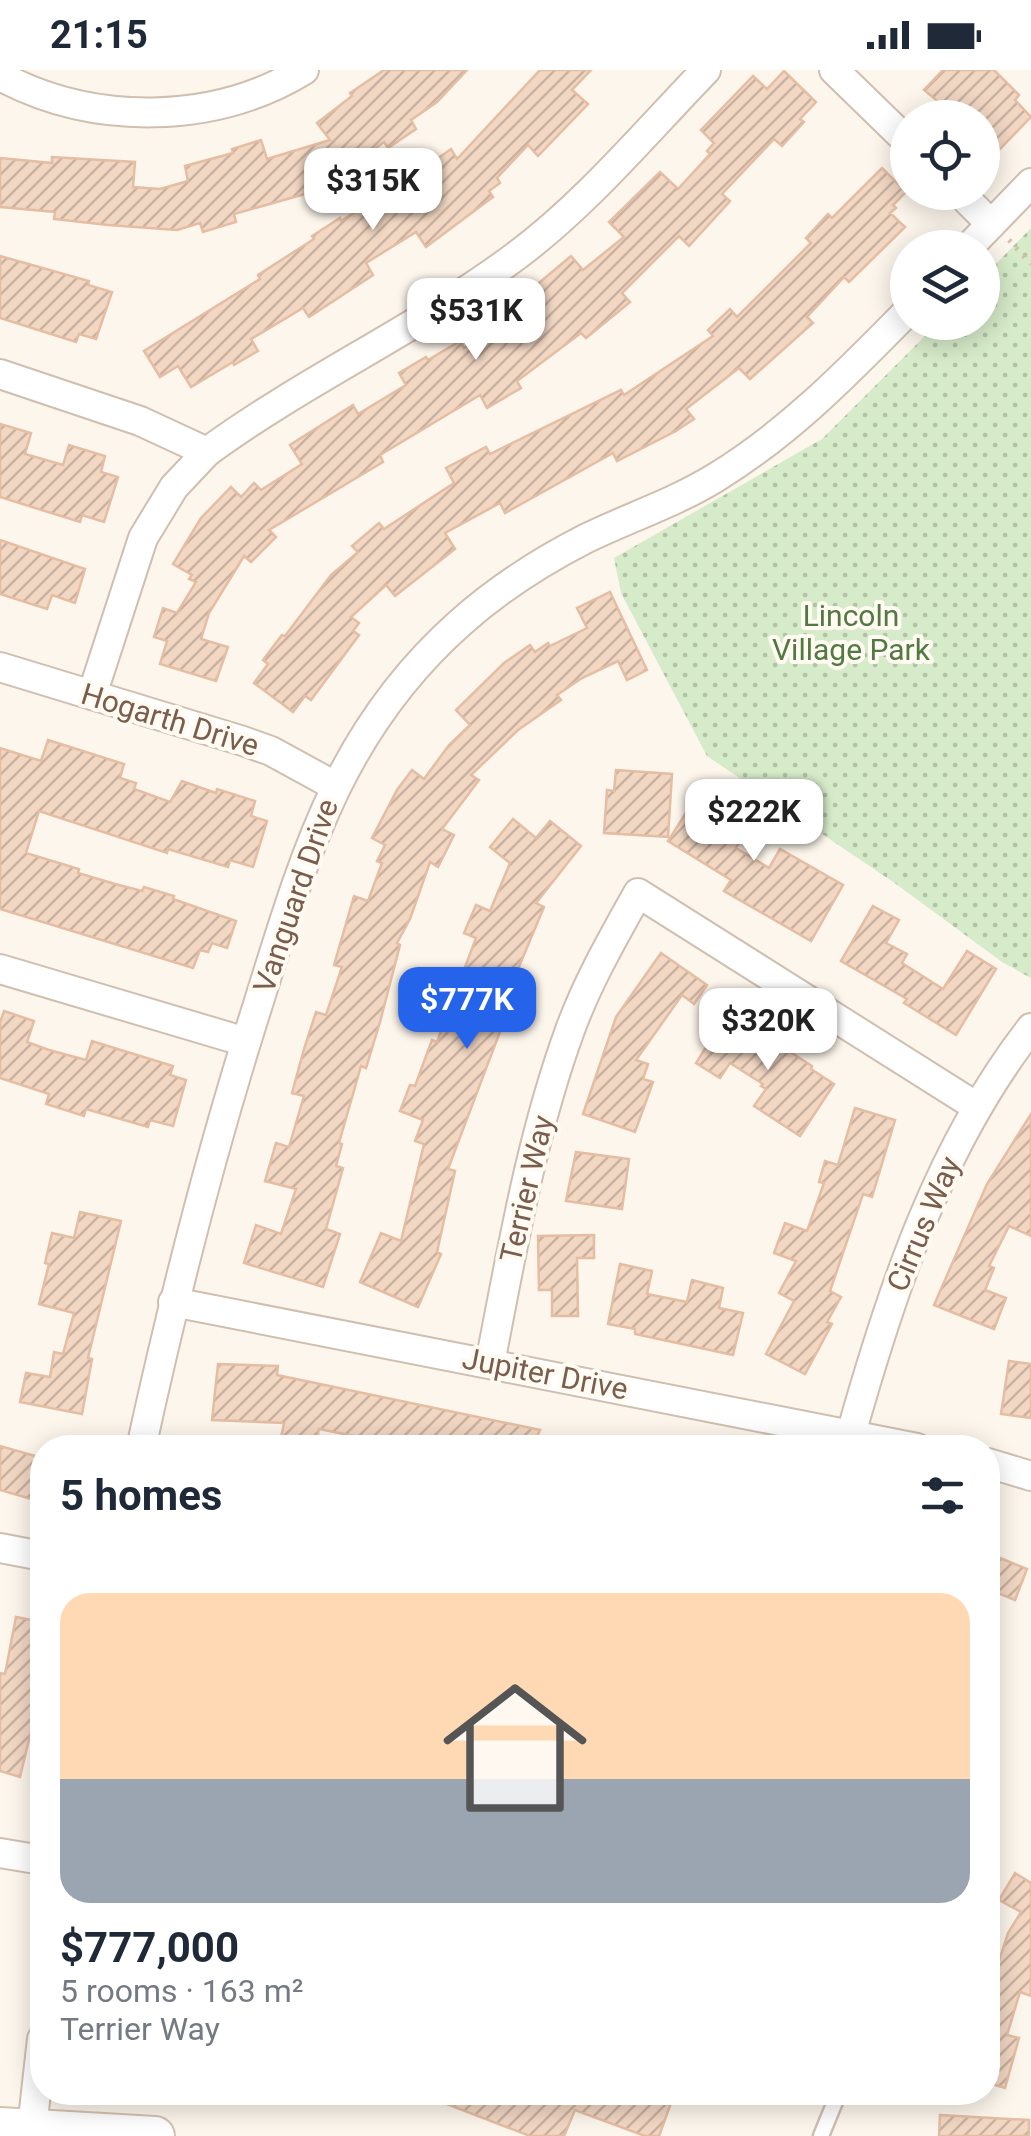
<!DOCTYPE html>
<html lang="en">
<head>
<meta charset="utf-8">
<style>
  :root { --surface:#fff; --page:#f6f6f7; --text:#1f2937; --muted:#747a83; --accent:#2563eb }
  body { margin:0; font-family:Roboto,sans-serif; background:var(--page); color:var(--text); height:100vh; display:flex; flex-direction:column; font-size:38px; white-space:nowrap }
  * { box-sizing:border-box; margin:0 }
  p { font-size:32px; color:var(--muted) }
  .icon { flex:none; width:55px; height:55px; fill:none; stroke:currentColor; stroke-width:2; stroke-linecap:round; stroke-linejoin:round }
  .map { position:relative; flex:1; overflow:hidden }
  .panel { position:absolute; left:30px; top:1365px; width:970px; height:670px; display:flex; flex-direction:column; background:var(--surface); border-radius:40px; box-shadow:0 5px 25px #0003 }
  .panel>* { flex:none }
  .tools { position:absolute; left:890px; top:30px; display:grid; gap:20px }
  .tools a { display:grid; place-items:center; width:110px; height:110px; border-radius:50%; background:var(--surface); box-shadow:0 5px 25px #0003; font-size:50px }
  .price { position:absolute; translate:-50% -85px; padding:0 22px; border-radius:20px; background:#fff; color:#222; font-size:32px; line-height:65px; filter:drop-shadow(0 2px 5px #0008) }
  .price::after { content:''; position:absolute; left:50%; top:60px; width:30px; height:22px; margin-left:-15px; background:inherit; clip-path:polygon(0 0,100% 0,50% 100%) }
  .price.current { background:var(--accent); color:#fff }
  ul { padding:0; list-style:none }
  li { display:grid; align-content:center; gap:20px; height:530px; padding:0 30px }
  li span { display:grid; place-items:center; height:310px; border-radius:30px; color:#555 }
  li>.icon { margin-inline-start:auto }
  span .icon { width:180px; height:180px; fill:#fffc; stroke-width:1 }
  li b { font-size:42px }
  h2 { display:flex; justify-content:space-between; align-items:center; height:120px; padding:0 30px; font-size:42px }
  .status { display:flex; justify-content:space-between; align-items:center; height:70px; padding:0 50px; background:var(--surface); direction:ltr }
  .status svg { height:28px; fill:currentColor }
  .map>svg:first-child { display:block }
  .park { fill:url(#park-dots) }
  .building { fill:url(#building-hatch); stroke:#e5bda3; stroke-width:2.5 }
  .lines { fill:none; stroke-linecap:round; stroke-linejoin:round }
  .lane-casing { stroke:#d0bfb0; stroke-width:19 }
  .street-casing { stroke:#d0bfb0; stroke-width:32 }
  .secondary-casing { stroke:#d5c1b0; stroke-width:42 }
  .path { stroke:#d8baa5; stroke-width:5; stroke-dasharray:2.5 8; stroke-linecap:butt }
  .lane { stroke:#fff; stroke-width:14 }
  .street { stroke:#fff; stroke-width:28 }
  .secondary { stroke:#fff; stroke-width:38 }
  .labels { text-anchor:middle; stroke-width:8; stroke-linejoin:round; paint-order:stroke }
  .park-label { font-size:30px; fill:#517941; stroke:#fffaf2 }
  .street-label { font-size:30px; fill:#795d4d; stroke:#fffaf2 }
</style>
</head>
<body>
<div class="status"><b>21:15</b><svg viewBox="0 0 49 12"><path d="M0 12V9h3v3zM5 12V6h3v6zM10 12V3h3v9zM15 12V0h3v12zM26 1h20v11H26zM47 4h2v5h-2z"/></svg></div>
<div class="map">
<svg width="1031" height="2066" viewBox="0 0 1031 2066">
  <defs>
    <pattern id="park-dots" width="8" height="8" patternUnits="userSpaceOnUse" patternTransform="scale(2.5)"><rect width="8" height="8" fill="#d6ebc9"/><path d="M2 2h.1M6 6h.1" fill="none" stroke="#b2c2a5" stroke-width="1.8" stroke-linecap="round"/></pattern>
    <pattern id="building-hatch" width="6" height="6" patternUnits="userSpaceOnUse" patternTransform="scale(2.5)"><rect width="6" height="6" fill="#f2d7c3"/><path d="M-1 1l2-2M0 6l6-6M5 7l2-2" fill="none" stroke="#c9b2a1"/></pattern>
  </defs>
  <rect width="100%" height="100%" fill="#fdf6ec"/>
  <polygon class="park" points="1031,158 1031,908 1002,892 896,814 707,686 621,523 614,488 822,369 938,253 982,252 983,207"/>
  <g class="building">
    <polygon points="384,0 467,0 437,32 411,50 416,59 388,78 384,72 319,120 234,144 236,152 203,162 200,153 177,160 108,155 54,149 55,142 0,137 0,88 52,93 52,87 135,92 133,117 160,119 188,111 185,96 233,83 232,79 261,70 267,89 330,70 317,53 352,26 350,23"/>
    <polygon points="540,0 591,0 572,20 588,34 538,86 528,75 497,108 500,113 489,121 493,127 426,177 416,162 366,193 373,205 309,247 303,238 251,269 258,281 234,295 233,292 191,317 178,296 160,307 144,281 260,209 258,205 314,169 312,166 340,148 341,151 360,139 364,145 428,104 424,98 451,79 457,89"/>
    <polygon points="943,0 994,0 1019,25 1015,30 1031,47 995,84 982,72 982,48 958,48 924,20"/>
    <polygon points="784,1 816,32 800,49 804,52 782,76 774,69 722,124 730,131 689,176 679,166 622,223 630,232 586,268 581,263 517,311 521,318 487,338 480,325 380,385 383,392 269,460 276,467 251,492 244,486 209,543 201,569 228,577 216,611 160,594 167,571 154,567 163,538 177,543 196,512 189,509 192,505 173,494 201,448 231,417 241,427 254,413 261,420 302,394 290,375 353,335 358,344 406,315 399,303 426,287 428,290 460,271 464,278 516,248 509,238 571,186 583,200 624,167 609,152 660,102 678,119 710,84 707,81 714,73 701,60 753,6 767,19"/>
    <polygon points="882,98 906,122 893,135 896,138 890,143 905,157 849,212 844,207 807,247 813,253 750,309 739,298 686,339 694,349 676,361 617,391 613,383 505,443 500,433 445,463 455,479 395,526 386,515 351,547 359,553 353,561 359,565 311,630 305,626 293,642 254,613 268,594 263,590 282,565 285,566 331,505 358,482 352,476 379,453 384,459 454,413 446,398 486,377 490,384 621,320 624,325 713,266 708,260 730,239 737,247 811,173 806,168 828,144 832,148"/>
    <polygon points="0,186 89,211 88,215 112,222 96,269 79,264 76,272 0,248"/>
    <polygon points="0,354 31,363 25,384 63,395 69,375 105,386 101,402 118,407 104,452 82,445 80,452 0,427"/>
    <polygon points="0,470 85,499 75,533 52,525 47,539 0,524"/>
    <polygon points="610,522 647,600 627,610 618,591 582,608 557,625 561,630 518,660 471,705 479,710 442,759 454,765 438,797 430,792 410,849 397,873 400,875 380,952 366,998 361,996 339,1073 342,1074 336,1096 343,1098 326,1159 340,1164 323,1217 244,1193 256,1155 281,1164 296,1119 265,1111 276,1073 289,1077 304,1026 292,1023 304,979 316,942 326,945 342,897 334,895 354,826 368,831 382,793 377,791 385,775 372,768 397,720 412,700 424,709 449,675 470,655 456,640 504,593 530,575 535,582 548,573 550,576 587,558 577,538"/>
    <polygon points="48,670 124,694 120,708 136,713 134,719 170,732 182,711 216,723 217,719 255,731 251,746 267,751 253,797 230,790 228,797 168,779 167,783 39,741 26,783 79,799 78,803 115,814 142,821 144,817 174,826 173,829 236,851 227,878 212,873 208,882 200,880 193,898 0,839 0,678 41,691"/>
    <polygon points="616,700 672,704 668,767 604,763 607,720 614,721"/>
    <polygon points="721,715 760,739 736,778 769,798 780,779 843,815 811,871 724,821 731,810 668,771 703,716 716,724"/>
    <polygon points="513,749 536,768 550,751 581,776 536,833 544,837 518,899 523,901 448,1099 455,1101 437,1182 441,1184 418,1237 360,1212 381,1163 401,1171 424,1074 415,1071 423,1050 400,1041 410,1015 415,1016 432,970 437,972 476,868 464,863 476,835 490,841 510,793 490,777"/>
    <polygon points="873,836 899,850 886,873 907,884 902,893 943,919 967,881 996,899 956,965 904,933 907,929 841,891"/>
    <polygon points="661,883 707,915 694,934 682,925 636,990 648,994 643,1009 653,1012 635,1062 583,1044 616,947"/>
    <polygon points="4,941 34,951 27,972 49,980 86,990 92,971 173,996 170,1005 186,1010 173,1056 150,1050 148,1057 86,1039 84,1046 46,1034 49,1024 0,1008 0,953"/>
    <polygon points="728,942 812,996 811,999 834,1014 800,1066 754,1036 766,1019 761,1016 763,1014 730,993 720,1008 696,993"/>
    <polygon points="855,1038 895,1050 872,1127 863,1124 830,1221 841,1227 827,1252 832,1254 805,1304 766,1284 794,1231 779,1223 796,1191 774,1183 785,1153 807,1161 824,1113 819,1112 825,1091 838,1095"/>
    <polygon points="1031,1044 1031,1166 1009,1156 989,1196 994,1198 985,1220 1006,1228 994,1259 934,1235 987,1114"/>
    <polygon points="576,1082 629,1089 622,1139 566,1131"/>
    <polygon points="80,1142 121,1151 88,1288 92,1289 82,1344 20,1332 26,1303 50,1307 54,1282 63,1284 74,1243 39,1234 49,1194 45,1193 52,1163 74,1168"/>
    <polygon points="594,1165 594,1188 577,1188 578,1246 552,1246 552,1220 539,1220 538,1166"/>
    <polygon points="620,1194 652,1201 647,1224 687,1232 692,1210 723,1218 719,1238 743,1243 733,1285 635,1264 635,1259 608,1254"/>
    <polygon points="1009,1291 1031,1294 1031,1348 1001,1344"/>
    <polygon points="218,1294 278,1296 277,1305 540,1360 532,1378 382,1378 384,1372 319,1359 315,1378 279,1378 284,1353 212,1350"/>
    <polygon points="0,1376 42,1388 42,1432 0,1420"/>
    <polygon points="988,1483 1027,1499 1015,1530 988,1519"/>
    <polygon points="16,1547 42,1552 42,1616 20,1707 0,1701 0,1603 5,1604"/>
    <polygon points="1015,1803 1031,1813 1031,1926 1020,1922 1007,1965 1019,1968 1005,2018 988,2013 988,1894 997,1897 1008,1863 1021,1842 999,1830"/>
    <polygon points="675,2022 659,2066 645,2066 575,2040 564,2066 530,2066 421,2024"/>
    <polygon points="940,2045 1029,2050 1029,2066 939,2066"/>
  </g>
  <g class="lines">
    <g class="lane-casing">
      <polyline id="lane" points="821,2066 839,2022"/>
    </g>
    <g class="street-casing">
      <g id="street">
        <polyline points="834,0 908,72"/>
        <path d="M0 6C93 56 214 55 304 0"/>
        <polyline points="959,122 991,154"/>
        <polyline points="968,178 1031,113"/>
        <polyline points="0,304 140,351 207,382"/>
        <polyline points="0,597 243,671 271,681 335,716"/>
        <path d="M92 625 143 468 174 417 207 382C305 310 418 259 516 186 586 134 645 63 706 0"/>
        <polyline points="0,899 246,972"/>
        <polyline points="173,1232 917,1378"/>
        <path d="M490 1293C512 1181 531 1067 570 960 588 911 613 868 638 823L977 1037"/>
        <path d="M851 1364C891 1222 939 1076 1031 958"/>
        <path d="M141 1378C173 1232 209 1089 254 947 302 795 335 664 460 553 497 520 542 491 585 469 628 448 674 433 715 408 790 362 847 303 908 241"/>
        <polyline points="988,1393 1031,1406"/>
        <polyline points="0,1478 42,1486"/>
        <polyline points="0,1783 42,1790"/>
        <polyline points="32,2058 42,1969"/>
      </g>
    </g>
    <g class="secondary-casing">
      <polyline id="secondary" points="0,2057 155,2066"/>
    </g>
    <polyline class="path" points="1009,170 1031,194"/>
    <use href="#lane" class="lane"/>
    <use href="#street" class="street"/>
    <use href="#secondary" class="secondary"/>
  </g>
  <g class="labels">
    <g class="park-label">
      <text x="851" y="556">Lincoln<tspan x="851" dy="34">Village Park</tspan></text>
    </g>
    <g class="street-label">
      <text transform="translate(170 650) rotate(17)" y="10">Hogarth Drive</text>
      <text transform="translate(296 826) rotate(-71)" y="10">Vanguard Drive</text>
      <text transform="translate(527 1119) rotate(-77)" y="10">Terrier Way</text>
      <text transform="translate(924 1154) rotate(-67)" y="10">Cirrus Way</text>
      <text transform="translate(545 1304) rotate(11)" y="10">Jupiter Drive</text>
    </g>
  </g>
</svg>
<div class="tools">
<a><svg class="icon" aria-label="locate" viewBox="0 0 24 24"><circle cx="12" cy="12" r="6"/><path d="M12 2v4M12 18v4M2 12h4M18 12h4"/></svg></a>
<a><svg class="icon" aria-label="layers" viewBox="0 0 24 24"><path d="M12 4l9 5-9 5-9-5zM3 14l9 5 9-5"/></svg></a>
</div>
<b class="price" style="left:373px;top:163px">$315K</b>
<b class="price" style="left:476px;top:293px">$531K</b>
<b class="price" style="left:754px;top:794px">$222K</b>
<b class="price current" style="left:467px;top:982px">$777K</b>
<b class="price" style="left:768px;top:1003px">$320K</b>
<section class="panel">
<h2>5 homes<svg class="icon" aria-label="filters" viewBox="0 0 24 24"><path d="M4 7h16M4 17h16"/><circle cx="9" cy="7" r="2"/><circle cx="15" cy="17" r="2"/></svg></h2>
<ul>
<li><span style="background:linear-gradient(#ffd9b3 60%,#9aa5b1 0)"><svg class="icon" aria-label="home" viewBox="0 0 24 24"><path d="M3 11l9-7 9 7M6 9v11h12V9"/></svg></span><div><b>$777,000</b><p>5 rooms · 163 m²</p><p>Terrier Way</p></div></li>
</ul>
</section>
</div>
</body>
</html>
